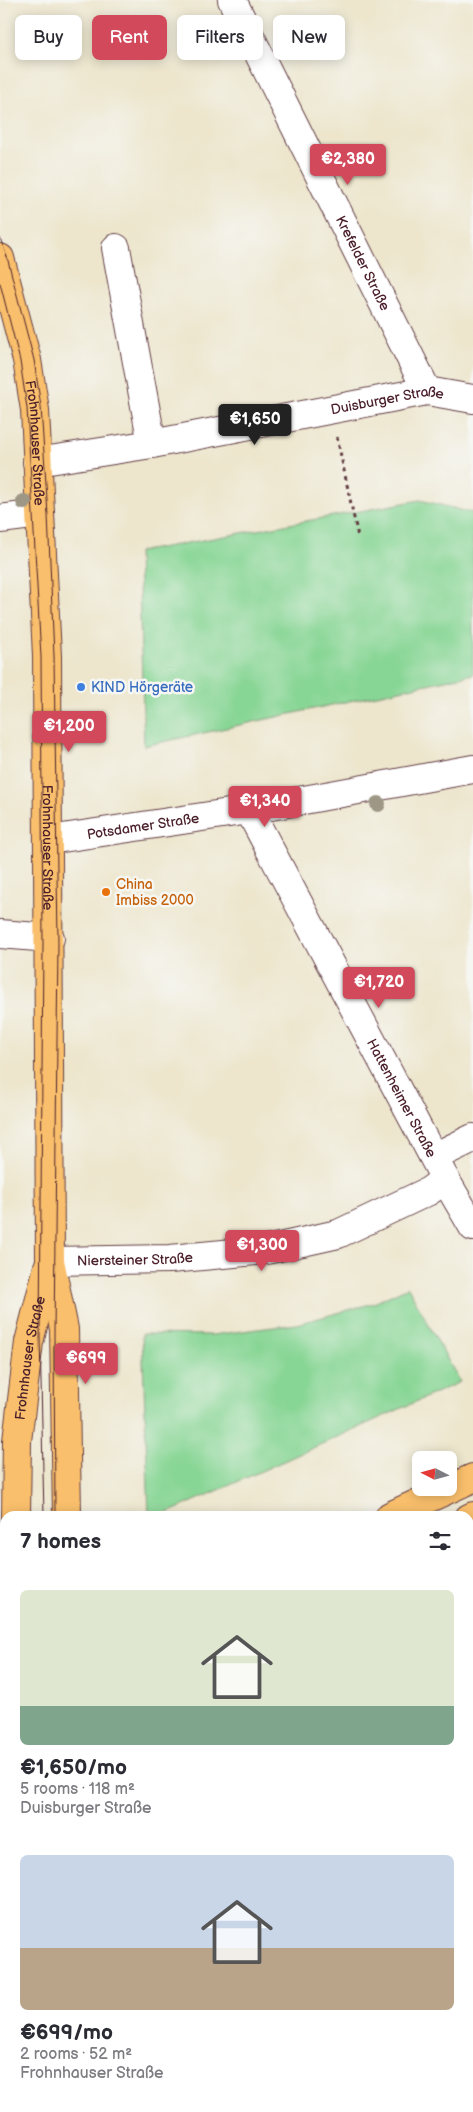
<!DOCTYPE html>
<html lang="en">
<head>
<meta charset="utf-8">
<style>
  :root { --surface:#fff; --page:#f7f7f7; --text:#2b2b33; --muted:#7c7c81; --accent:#d1495b }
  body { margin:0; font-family:"Balsamiq Sans",sans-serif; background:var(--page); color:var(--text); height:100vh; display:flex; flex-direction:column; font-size:19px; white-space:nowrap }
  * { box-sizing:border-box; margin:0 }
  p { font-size:16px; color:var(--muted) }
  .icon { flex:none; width:28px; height:28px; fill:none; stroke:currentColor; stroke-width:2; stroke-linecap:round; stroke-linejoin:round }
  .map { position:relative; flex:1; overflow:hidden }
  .details { position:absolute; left:0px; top:1511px; width:474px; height:601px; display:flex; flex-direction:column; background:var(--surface); border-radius:15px 15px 0 0; box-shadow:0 2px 12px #0003 }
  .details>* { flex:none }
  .guide { position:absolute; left:15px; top:15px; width:444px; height:45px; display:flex; gap:10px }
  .needle { width:32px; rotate:276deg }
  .controls { position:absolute; left:412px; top:1451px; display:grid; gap:10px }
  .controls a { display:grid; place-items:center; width:45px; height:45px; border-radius:8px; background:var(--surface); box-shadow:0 2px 12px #0003; font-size:25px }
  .price { position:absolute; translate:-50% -42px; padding:0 11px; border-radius:5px; background:var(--accent); color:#fff; font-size:16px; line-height:32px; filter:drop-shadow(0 1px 2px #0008) }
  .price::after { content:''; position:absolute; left:50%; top:30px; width:15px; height:11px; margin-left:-8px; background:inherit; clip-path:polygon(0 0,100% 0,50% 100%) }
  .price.on { background:#222; color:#fff }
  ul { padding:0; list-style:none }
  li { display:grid; align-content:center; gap:10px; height:265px; padding:0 20px }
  li span { display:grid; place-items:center; height:155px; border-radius:8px; color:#555 }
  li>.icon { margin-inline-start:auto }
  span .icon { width:90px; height:90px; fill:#fffc; stroke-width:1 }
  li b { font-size:21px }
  h2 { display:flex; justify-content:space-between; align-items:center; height:60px; padding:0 20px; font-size:21px }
  .pill { padding:0 18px; border-radius:8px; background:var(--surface); box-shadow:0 2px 12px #0003; font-size:18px; line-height:45px }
  .pill.on { background:var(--accent); color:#fff }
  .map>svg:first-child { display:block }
  .grass { fill:url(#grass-tufts); stroke:#697a60 }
  .green { fill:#88d695; stroke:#697a60 }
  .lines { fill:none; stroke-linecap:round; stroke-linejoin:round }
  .minor-casing { stroke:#623d43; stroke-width:30 }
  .major-casing { stroke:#623d43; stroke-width:30 }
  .path { stroke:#623d43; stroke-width:3; stroke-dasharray:4 4; stroke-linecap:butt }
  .minor { stroke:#fff; stroke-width:28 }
  .major { stroke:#f9bf6c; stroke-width:28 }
  .tram { stroke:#4a1f2b; stroke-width:1 }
  .tree { fill:#9e9786 }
  .shop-dot { fill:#3f7fe0; stroke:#f6f6f2; stroke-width:2 }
  .food-dot { fill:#e8710a; stroke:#f6f6f2; stroke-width:2 }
  .labels { text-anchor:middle; stroke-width:5; stroke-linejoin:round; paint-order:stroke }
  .street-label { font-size:14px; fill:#4a1f2b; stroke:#f6f6f2 }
  .shop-label { font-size:14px; fill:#366cbe; stroke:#f6f6f2; text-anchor:start }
  .food-label { font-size:14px; fill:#c56008; stroke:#f6f6f2; text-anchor:start }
</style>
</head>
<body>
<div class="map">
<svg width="473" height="2112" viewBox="0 0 473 2112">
  <defs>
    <pattern id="grass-tufts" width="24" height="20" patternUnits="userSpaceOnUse" patternTransform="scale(1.25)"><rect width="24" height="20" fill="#88d695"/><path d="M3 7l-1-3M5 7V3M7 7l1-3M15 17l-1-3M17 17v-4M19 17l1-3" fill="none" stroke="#77b781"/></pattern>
  </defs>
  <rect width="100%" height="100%" fill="#f6f6f2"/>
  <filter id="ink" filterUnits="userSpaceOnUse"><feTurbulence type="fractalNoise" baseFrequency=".02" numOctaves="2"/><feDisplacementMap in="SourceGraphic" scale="10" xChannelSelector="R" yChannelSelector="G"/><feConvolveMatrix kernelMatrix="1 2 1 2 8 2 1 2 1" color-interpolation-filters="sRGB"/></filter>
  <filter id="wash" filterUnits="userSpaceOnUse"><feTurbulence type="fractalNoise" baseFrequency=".0096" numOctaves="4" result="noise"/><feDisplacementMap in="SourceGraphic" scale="20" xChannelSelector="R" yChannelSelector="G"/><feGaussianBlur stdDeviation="1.12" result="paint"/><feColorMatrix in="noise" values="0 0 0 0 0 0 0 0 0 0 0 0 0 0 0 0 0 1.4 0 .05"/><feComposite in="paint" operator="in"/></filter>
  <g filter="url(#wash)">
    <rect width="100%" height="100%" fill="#ede6cd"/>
    <polygon class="grass" points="473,1696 473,1789 469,1791 469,1697"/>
    <g class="green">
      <polygon points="420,500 473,513 473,674 144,746 138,552"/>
      <polygon points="408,1287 460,1382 161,1516 149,1516 142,1334 212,1335 297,1324 374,1303"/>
      <polygon points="473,1789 473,2112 371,2112 371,2108 469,2108 469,1791"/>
    </g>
  </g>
  <g filter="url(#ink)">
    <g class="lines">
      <g class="minor-casing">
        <g id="minor">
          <path id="s1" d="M232 0 427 391"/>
          <polyline points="116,248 152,444"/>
          <path id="s2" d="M37 462 152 444 427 391 473 399"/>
          <polyline points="0,519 40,514"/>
          <path id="s3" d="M249 810 445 1179 473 1227"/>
          <path id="s4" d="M49 840 249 810 473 769"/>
          <polyline points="0,934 50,938"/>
          <polyline points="434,1157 473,1138"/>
          <path id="s5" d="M50 1261 170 1259 266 1250 338 1234 429 1191 445 1179"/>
          <polyline points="0,2021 5,2020"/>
        </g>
      </g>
      <g class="major-casing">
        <g id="major">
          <path id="s6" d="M0 258 27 360 35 410 47 656 50 1261 64 1329 67 1516"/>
          <path id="s7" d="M16 1516 17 1441 29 1342 48 1267"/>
          <polyline points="390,1516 473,1478"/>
          <polyline points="469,1518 473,1516"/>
          <polyline points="0,1681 5,1679"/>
          <polyline points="0,1730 5,1728"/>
          <polyline points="83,2108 84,2112"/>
        </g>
      </g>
      <g class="path">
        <polyline points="337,437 358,537"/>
        <polyline points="469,1616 473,1625"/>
        <polyline points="0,1622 5,1621"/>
        <polyline points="469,1646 473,1645"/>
        <polyline points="469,1936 473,1935"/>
        <polyline points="469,1971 473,1991"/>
        <polyline points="362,2108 363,2112"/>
        <polyline points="249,2112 277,2108"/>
      </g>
      <use href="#minor" class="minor"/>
      <use href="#major" class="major"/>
      <g class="tram">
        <polyline points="0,238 7,257 34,360 41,407 48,515 54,656 58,943 54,1335 55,1516"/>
        <polyline points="0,283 20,361 27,408 41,657 43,943 40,1336 44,1516"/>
        <polyline points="76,2108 76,2112"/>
        <polyline points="91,2108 91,2112"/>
      </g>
    </g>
    <g class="tree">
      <circle cx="24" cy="502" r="8"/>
      <circle cx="378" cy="804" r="8"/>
    </g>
  </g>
  <circle class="shop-dot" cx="81" cy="687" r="5"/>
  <circle class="food-dot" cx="106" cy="892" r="5"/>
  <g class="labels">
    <g class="street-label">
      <text dy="5" stroke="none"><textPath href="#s1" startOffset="294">Krefelder Straße</textPath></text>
      <text dy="5" stroke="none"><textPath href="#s2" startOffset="356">Duisburger Straße</textPath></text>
      <text dy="5" stroke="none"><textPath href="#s6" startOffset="189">Frohnhauser Straße</textPath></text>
      <text dy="5" stroke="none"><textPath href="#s4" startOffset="95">Potsdamer Straße</textPath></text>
      <text dy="5" stroke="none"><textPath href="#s6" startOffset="594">Frohnhauser Straße</textPath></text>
      <text dy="5" stroke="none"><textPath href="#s3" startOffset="326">Hattenheimer Straße</textPath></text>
      <text dy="5" stroke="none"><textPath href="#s5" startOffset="85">Niersteiner Straße</textPath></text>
      <text dy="5" stroke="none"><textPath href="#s7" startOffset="159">Frohnhauser Straße</textPath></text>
    </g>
    <g class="shop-label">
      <text x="91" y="692">KIND Hörgeräte</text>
    </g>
    <g class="food-label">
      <text x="116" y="889">China<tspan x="116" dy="16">Imbiss 2000</tspan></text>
    </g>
  </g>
</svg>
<div class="controls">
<a><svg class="needle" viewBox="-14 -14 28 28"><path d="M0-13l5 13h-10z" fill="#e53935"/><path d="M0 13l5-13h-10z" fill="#7c7c81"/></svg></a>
</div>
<b class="price" style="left:348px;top:186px">€2,380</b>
<b class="price on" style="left:255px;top:446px">€1,650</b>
<b class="price" style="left:69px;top:753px">€1,200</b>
<b class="price" style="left:265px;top:828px">€1,340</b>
<b class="price" style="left:379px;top:1009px">€1,720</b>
<b class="price" style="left:262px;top:1272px">€1,300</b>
<b class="price" style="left:86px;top:1385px">€699</b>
<div class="guide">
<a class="pill">Buy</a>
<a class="pill on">Rent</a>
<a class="pill">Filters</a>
<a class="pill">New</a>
</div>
<section class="details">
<h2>7 homes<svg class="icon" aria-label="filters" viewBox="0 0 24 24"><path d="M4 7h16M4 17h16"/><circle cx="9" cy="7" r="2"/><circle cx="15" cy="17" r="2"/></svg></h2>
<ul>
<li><span style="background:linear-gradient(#dfe7d0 75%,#7fa58c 0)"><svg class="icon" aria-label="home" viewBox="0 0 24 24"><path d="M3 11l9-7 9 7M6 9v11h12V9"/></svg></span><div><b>€1,650/mo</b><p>5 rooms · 118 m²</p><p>Duisburger Straße</p></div></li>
<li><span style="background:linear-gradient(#c9d6e8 60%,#b9a48a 0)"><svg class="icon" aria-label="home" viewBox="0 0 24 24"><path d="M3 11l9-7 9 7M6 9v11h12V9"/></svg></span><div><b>€699/mo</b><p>2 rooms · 52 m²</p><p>Frohnhauser Straße</p></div></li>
</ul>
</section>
</div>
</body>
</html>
